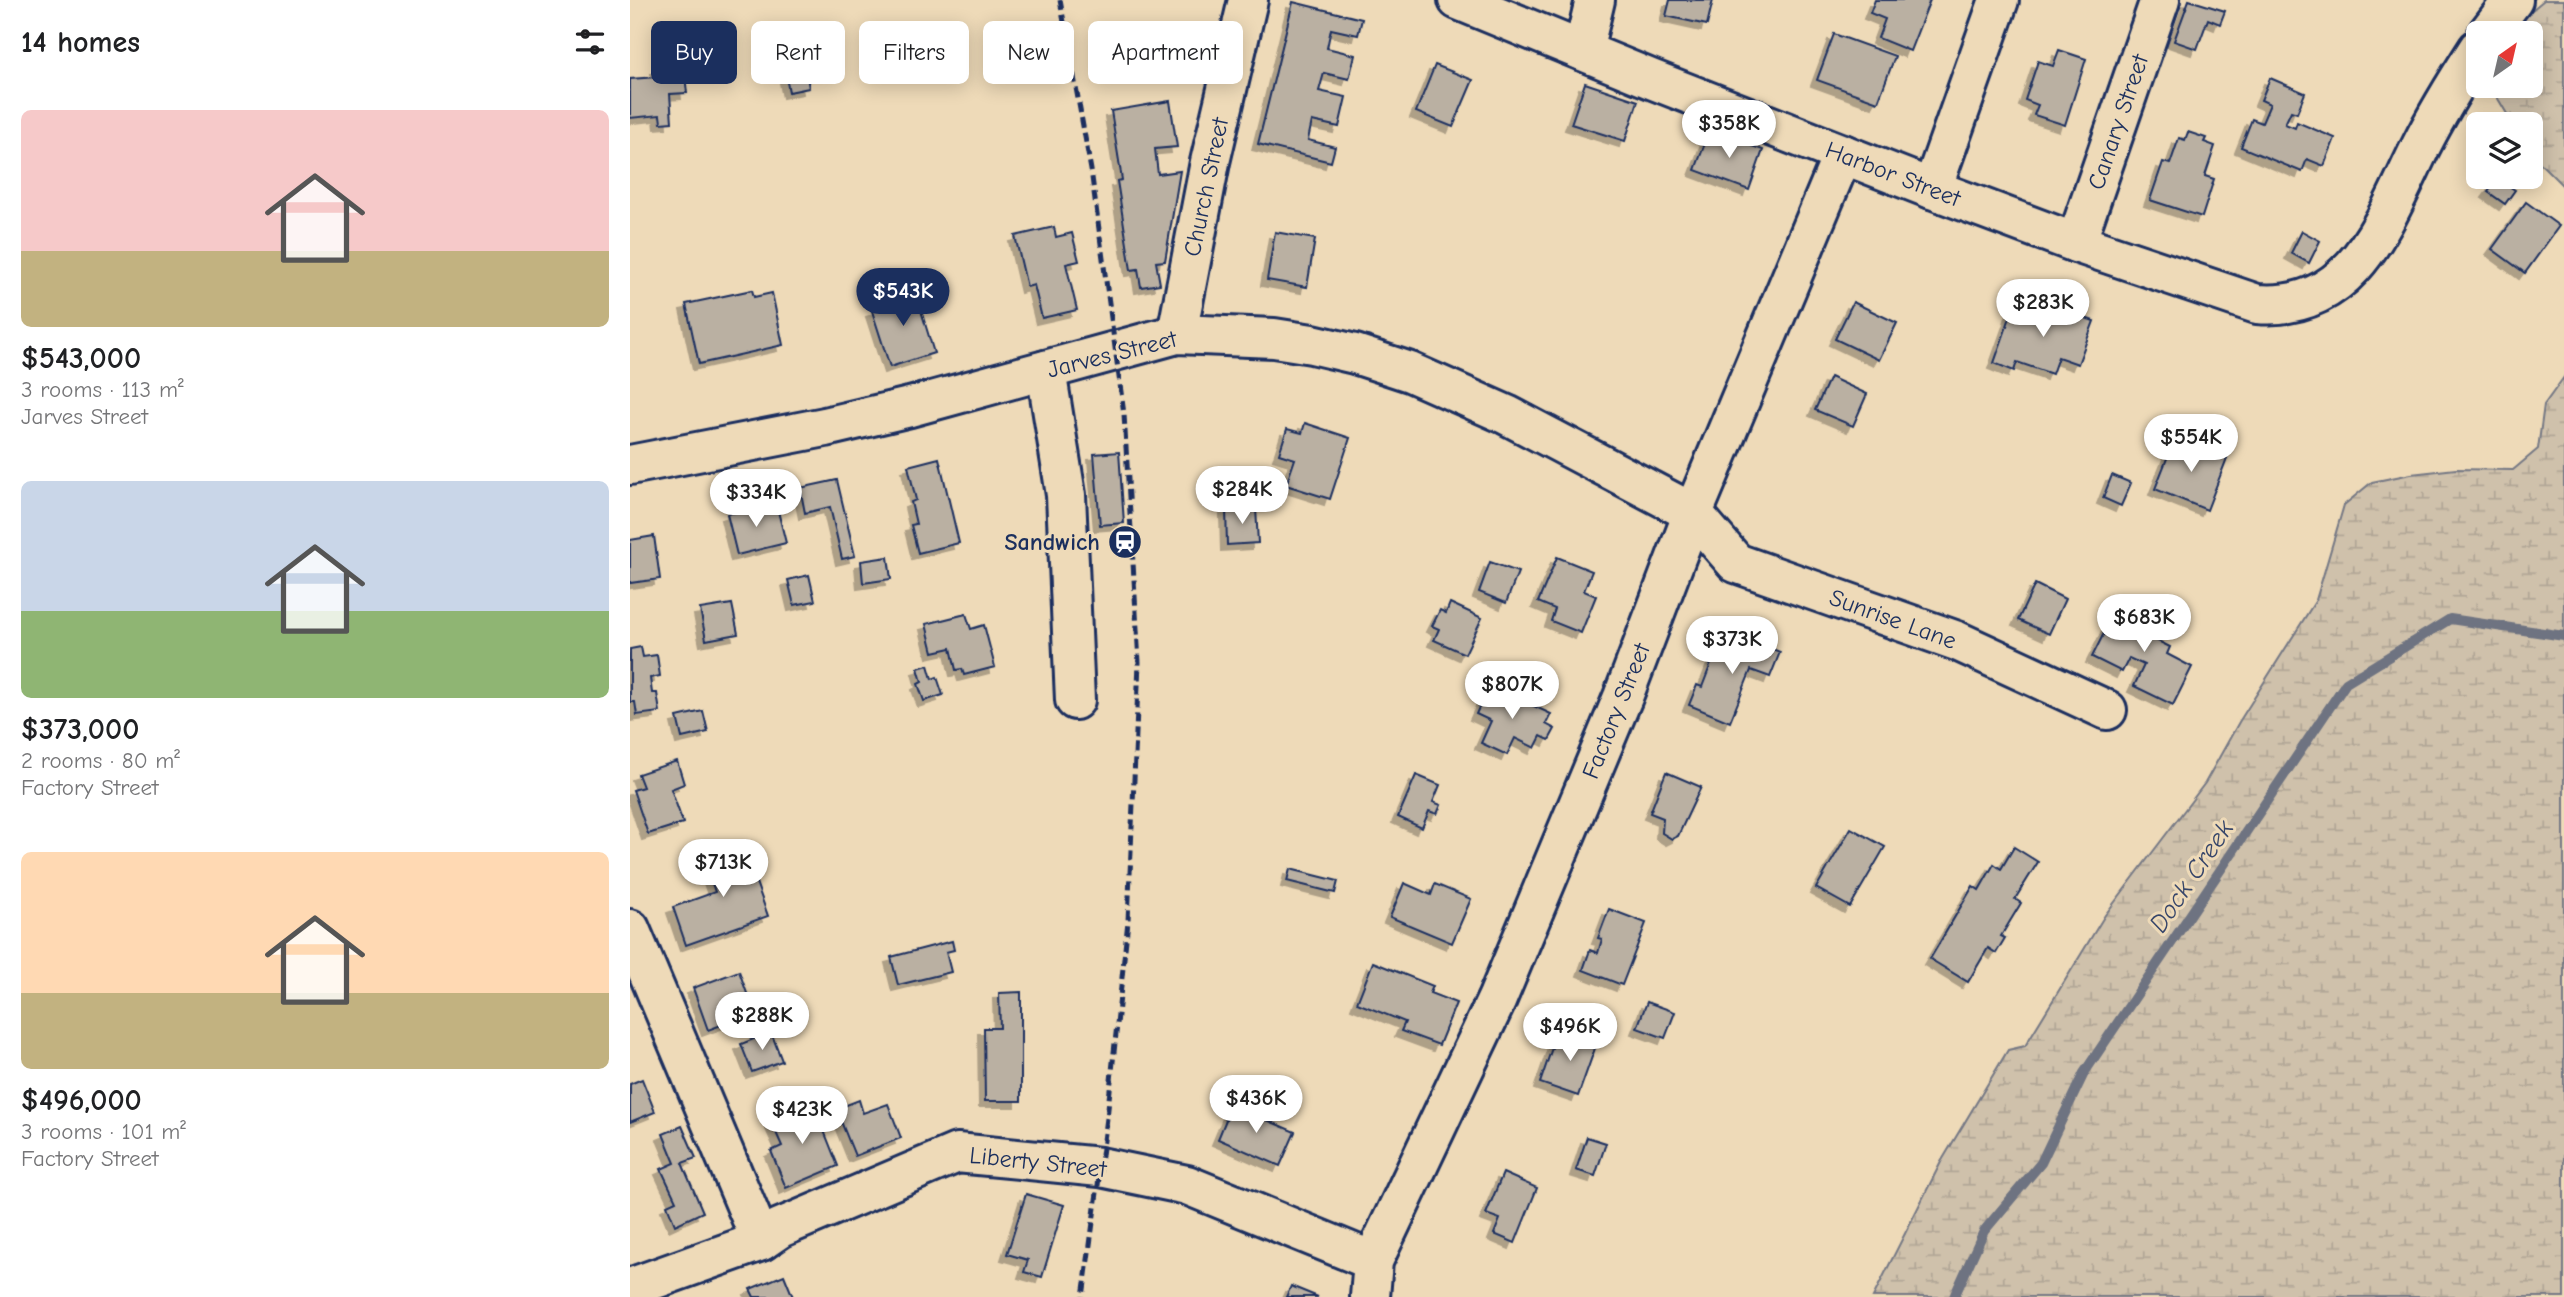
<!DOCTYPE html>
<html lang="en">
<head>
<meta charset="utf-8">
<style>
  :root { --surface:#fff; --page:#f2f2f2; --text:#202124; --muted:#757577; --accent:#1b2f5e }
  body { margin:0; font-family:"Comic Neue",sans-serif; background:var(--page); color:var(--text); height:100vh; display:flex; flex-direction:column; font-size:26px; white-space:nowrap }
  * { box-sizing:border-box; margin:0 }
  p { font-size:23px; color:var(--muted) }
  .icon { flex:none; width:38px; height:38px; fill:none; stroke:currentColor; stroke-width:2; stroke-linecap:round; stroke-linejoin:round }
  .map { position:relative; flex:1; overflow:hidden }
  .panel { display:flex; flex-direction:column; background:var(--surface); width:630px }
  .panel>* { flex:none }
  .top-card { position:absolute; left:21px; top:21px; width:665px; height:63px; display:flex; gap:14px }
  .needle { width:46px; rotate:34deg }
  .tools { position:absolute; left:1836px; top:21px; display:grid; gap:14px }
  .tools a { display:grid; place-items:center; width:77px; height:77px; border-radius:10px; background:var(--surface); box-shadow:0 4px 18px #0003; font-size:35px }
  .price { position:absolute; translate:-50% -60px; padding:0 16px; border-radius:24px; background:#fff; color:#222; font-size:23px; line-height:46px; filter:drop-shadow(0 2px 4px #0008) }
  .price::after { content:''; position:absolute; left:50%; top:42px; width:21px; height:16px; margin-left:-10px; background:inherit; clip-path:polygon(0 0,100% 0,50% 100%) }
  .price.on { background:var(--accent); color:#fff }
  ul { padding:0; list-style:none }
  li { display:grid; align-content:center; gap:14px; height:371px; padding:0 21px }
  li span { display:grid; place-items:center; height:217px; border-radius:10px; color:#555 }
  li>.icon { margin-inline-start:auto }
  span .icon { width:126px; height:126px; fill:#fffc; stroke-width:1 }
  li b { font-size:30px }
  h2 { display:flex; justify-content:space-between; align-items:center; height:84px; padding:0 21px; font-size:30px }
  .tag { padding:0 24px; border-radius:10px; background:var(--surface); box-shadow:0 4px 18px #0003; font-size:24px; line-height:63px }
  .tag.on { background:var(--accent); color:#fff }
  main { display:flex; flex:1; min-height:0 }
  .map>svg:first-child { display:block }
  .wetland { fill:url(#wetland-marsh); stroke:#757884; stroke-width:2 }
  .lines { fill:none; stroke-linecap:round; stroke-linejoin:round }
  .stream { stroke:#6e7381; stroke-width:10 }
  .building { fill:#bab0a2; stroke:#1b2f5e; stroke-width:2; filter:url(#shadow) }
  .minor-casing { stroke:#1b2f5e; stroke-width:44 }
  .minor { stroke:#eedab8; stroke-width:38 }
  .rail { stroke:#1b2f5e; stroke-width:5; stroke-dasharray:10 5; stroke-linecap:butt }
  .labels { text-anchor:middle; stroke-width:6; stroke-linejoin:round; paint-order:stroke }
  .street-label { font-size:24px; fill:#1b2f5e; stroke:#eedab8 }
  .poi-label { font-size:24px; font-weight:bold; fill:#1b2f5e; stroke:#eedab8; text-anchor:end }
  .water-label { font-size:26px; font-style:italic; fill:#37466a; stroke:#eedab8 }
</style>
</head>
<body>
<main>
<section class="panel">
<h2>14 homes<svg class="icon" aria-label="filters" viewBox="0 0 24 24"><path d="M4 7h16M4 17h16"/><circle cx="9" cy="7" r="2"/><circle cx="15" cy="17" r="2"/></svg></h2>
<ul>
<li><span style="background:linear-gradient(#f6c9c9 65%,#c2b280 0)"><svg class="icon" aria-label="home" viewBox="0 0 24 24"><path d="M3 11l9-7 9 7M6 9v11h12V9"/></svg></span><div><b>$543,000</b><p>3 rooms · 113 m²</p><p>Jarves Street</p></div></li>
<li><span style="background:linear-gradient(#c9d6e8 60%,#8fb573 0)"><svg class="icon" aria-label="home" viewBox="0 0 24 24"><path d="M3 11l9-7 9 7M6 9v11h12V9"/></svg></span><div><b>$373,000</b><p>2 rooms · 80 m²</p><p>Factory Street</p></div></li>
<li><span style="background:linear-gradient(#ffd9b3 65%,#c2b280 0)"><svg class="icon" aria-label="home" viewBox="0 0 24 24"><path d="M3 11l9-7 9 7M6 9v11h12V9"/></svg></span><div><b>$496,000</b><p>3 rooms · 101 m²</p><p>Factory Street</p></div></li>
</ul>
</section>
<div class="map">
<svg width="1934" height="1297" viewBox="0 0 1934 1297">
  <defs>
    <pattern id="wetland-marsh" width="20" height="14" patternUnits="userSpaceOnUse" patternTransform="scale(1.75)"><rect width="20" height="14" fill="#cfc1ab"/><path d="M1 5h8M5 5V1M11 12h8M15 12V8" fill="none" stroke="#b1a696"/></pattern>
    <filter id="shadow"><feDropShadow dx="-6" dy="6" stdDeviation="0" flood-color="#0004"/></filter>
  </defs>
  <rect width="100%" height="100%" fill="#eedab8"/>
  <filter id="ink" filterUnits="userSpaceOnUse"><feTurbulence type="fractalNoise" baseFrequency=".0143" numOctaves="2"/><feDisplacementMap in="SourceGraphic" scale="14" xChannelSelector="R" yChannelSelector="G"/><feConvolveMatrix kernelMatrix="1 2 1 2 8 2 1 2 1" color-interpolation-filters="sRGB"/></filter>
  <g filter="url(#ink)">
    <g class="wetland">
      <polygon points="1914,0 1934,0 1934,187 1910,163 1901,149 1900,124 1883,124 1867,97 1867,86 1900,86 1900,33 1881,33 1896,15"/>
      <polygon points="1934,377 1934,1297 1243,1297 1311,1162 1378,1050 1395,1046 1475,915 1575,783 1609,722 1686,600 1714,505 1742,482 1781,474 1826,469 1883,470 1908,449 1914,405"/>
    </g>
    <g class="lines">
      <polyline class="stream" points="1324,1297 1354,1231 1411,1163 1454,1073 1716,683 1820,619 1934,636"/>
    </g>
    <g class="building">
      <polygon points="1040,0 1083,0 1077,25 1036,16"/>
      <polygon points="1245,0 1300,0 1280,51 1248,38 1255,19 1240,13"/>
      <polygon points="1559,0 1595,11 1590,24 1578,19 1567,49 1544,41"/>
      <polygon points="663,2 732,19 728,35 701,29 697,48 725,55 719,79 694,73 689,91 716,97 709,127 682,121 678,140 705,147 701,162 628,144"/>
      <polygon points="1204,34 1265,56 1248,102 1187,80"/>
      <polygon points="1429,50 1456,59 1435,125 1404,115 1408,105 1395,100 1408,61 1423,66"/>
      <polygon points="175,63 179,88 159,92 154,67"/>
      <polygon points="805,65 843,80 823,127 786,112"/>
      <polygon points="54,66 57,93 40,94 42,122 31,123 30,115 0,118 0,79 27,77 27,68"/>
      <polygon points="1640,78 1675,93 1667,113 1661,111 1655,124 1665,128 1667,122 1705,138 1694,166 1677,159 1672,172 1611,147 1622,119 1632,123 1640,104 1631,100"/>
      <polygon points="955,83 1008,101 995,141 941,124"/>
      <polygon points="540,101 547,147 525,149 528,174 550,171 535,261 526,262 530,284 511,287 508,269 501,270 487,181 492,180 481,111"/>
      <polygon points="1080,130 1133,150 1119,190 1065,170"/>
      <polygon points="1558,132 1576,138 1574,142 1585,146 1575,176 1584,179 1572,217 1520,200 1533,162 1540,164 1549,138 1555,140"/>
      <polygon points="1868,179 1885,190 1875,204 1858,192"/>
      <polygon points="1896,202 1929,226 1895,273 1862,249"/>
      <polygon points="424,227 426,237 442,233 449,261 436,264 447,310 412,318 404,285 397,287 385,236"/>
      <polygon points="1672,231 1690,241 1679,263 1661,253"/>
      <polygon points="645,232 685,239 677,287 637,280"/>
      <polygon points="283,284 304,353 260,367 242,311 265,304 261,291"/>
      <polygon points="122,290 124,297 142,293 153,345 69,364 56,304"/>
      <polygon points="1223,302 1267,323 1249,360 1205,339"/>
      <polygon points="1384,306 1416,317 1421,306 1464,321 1448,364 1428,357 1422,374 1387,362 1384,371 1364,363"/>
      <polygon points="1200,377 1237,394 1223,426 1185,410"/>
      <polygon points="675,423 720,438 700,499 656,485 665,459 649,454 657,429 672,433"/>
      <polygon points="1545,438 1597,458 1577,510 1525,489"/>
      <polygon points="489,452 494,523 470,525 464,454"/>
      <polygon points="309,458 329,543 288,553 281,525 286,524 281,502 286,500 278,466"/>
      <polygon points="1482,475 1501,483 1491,506 1473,498"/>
      <polygon points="207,480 225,556 212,559 200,507 175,513 170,488"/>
      <polygon points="146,503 156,543 107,555 97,514"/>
      <polygon points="626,508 628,543 597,545 596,509"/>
      <polygon points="24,536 30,579 0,583 0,540"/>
      <polygon points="258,557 261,579 233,583 231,561"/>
      <polygon points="927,557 962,571 954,591 966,596 951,633 921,621 925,609 908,602"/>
      <polygon points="860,562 888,572 876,603 849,592"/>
      <polygon points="179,575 185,601 164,605 158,580"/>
      <polygon points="1405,584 1435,599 1419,634 1388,620"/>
      <polygon points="1506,600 1534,614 1522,638 1540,647 1537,654 1562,667 1543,705 1504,686 1514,665 1499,658 1492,672 1462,657 1478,625 1490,631"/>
      <polygon points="820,603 852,618 835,654 804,640 809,629 802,626 810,610 816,613"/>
      <polygon points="102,604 108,634 76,640 70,609"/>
      <polygon points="336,614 341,629 354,625 365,667 334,675 332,669 326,670 321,648 303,652 296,624"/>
      <polygon points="1100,632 1150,652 1140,677 1121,670 1100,722 1059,705 1067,685 1072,687 1084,656 1090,658"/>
      <polygon points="11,647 13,657 27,655 30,676 20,678 22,693 27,693 30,712 7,715 5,702 0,702 0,649"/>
      <polygon points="298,665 302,679 307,677 313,695 294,701 288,684 292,682 288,668"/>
      <polygon points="859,685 921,714 916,724 925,729 919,740 911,736 905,748 885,738 877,755 851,743 861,721 846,714"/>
      <polygon points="73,711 78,732 52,738 47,717"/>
      <polygon points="47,761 54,784 41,789 53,823 18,834 3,790 13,787 8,774"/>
      <polygon points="1036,772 1071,787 1048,836 1042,839 1032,833 1033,818 1020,813"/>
      <polygon points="786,775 810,785 803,802 811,805 807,814 799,811 792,828 768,817"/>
      <polygon points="1221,828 1255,847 1220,907 1186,888"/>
      <polygon points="113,846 138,916 56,945 43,907 85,892 74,860"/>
      <polygon points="1384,847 1408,862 1385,899 1391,903 1371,936 1375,938 1366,953 1358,948 1338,982 1300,959 1343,886 1349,890 1364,864 1371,869"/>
      <polygon points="660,869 708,881 705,893 657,881"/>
      <polygon points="774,883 801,895 805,884 841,899 822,943 760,917"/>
      <polygon points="979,909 1016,923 992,985 953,970 960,950 968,953 972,939 968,938"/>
      <polygon points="322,941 324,950 316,952 321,972 268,985 261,957"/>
      <polygon points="743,962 803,986 800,993 826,1003 809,1045 771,1031 775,1022 727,1003"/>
      <polygon points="109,971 124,1013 78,1030 63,988"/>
      <polygon points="391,992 391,1101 355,1101 354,1028 370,1028 369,993"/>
      <polygon points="1017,1002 1045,1012 1035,1038 1007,1028"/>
      <polygon points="946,1028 969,1037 948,1096 910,1083 924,1042 939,1048"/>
      <polygon points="141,1032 152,1061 122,1072 111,1044"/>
      <polygon points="12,1079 25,1112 0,1122 0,1084"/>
      <polygon points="229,1100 233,1113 258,1104 271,1138 225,1156 206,1109"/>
      <polygon points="183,1103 208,1166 156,1188 141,1151 152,1146 141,1121"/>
      <polygon points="602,1105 665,1132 650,1166 588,1139"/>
      <polygon points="52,1126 66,1158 52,1163 73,1212 45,1225 37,1205 46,1201 31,1169 45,1163 33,1134"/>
      <polygon points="957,1137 976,1143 965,1176 946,1170"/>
      <polygon points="873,1173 907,1188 885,1243 864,1234 870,1219 856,1214"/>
      <polygon points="396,1194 434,1205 412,1277 394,1272 398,1260 377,1254"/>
      <polygon points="154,1275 163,1297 124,1297 120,1289"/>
      <polygon points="661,1286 688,1297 656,1297"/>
    </g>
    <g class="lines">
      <g class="minor-casing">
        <g id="minor">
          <path d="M828 0 1021 79 1302 189 1446 243 1627 304C1726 312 1755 218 1791 146 1808 112 1828 80 1848 49"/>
          <polyline points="1858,33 1883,0"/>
          <polyline points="953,51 965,0"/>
          <polyline points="1302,189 1369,0"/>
          <polyline points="1446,243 1530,0"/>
          <polyline points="547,334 580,162 618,0"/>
          <polyline points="416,370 436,495 445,700"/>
          <polyline points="0,465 195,427 280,407 547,334 644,338 682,344 725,354 780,372 877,415 1063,513 1106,563 1327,641 1477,710"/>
          <polyline points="0,929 131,1241"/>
          <polyline points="0,1288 131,1241 150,1228 327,1153 470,1167 557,1185 743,1261"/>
          <polyline points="740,1297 743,1261 867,999 993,697 1063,513 1213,154"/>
        </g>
      </g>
      <use href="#minor" class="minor"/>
      <polyline class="rail" points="430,0 461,170 494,414 509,662 498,921 477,1118 453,1297"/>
    </g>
  </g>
  <defs>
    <g id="station-disc" transform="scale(1.75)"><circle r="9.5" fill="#1b2f5e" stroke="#eedab8"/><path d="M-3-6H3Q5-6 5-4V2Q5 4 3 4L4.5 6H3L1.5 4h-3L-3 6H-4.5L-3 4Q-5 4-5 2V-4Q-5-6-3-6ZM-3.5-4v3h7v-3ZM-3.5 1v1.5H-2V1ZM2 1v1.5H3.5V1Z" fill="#fff"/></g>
  </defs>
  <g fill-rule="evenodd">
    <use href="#station-disc" x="495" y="542"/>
  </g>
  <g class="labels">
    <g class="street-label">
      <text transform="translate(1488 122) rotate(-71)" y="8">Canary Street</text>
      <text transform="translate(1263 174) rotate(21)" y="8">Harbor Street</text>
      <text transform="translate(576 187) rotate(-78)" y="8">Church Street</text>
      <text transform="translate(482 354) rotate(-14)" y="8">Jarves Street</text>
      <text transform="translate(1263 619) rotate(20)" y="8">Sunrise Lane</text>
      <text transform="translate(986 711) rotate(-68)" y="8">Factory Street</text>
      <text transform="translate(408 1162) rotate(6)" y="8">Liberty Street</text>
    </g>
    <g class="poi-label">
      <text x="470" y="550">Sandwich</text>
    </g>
    <g class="water-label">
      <text transform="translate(1561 876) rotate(-56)" y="9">Dock Creek</text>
    </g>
  </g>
</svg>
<div class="tools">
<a><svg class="needle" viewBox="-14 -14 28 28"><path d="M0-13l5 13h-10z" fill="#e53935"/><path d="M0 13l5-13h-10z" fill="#757577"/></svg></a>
<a><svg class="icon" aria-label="layers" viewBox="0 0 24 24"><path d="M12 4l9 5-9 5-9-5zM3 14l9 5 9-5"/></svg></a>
</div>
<b class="price" style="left:1099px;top:160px">$358K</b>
<b class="price on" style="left:273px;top:328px">$543K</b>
<b class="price" style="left:1413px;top:339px">$283K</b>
<b class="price" style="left:1561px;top:474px">$554K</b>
<b class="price" style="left:612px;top:526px">$284K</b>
<b class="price" style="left:126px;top:529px">$334K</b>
<b class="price" style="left:1514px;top:654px">$683K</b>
<b class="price" style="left:1102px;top:676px">$373K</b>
<b class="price" style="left:882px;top:721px">$807K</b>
<b class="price" style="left:93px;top:899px">$713K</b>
<b class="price" style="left:132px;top:1052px">$288K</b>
<b class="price" style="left:940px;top:1063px">$496K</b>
<b class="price" style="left:626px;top:1135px">$436K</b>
<b class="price" style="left:172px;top:1146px">$423K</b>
<div class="top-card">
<a class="tag on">Buy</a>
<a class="tag">Rent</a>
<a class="tag">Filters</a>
<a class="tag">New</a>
<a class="tag">Apartment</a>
</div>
</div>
</main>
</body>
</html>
